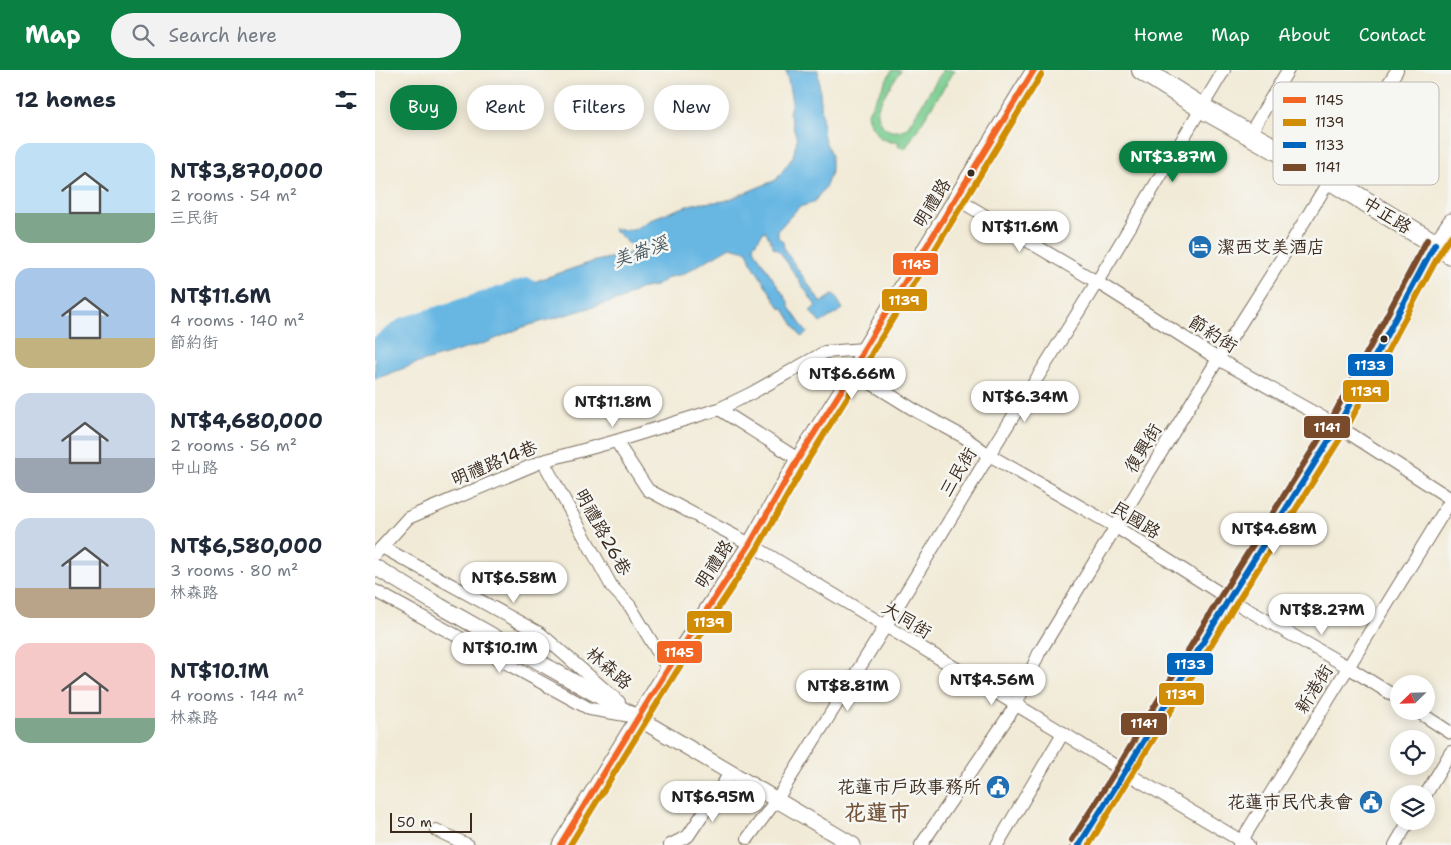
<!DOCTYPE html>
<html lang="en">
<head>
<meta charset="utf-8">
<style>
  :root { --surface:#fff; --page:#f2f2f3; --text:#1f2937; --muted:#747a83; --accent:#0b8043 }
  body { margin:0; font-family:"Shantell Sans","LXGW WenKai TC",sans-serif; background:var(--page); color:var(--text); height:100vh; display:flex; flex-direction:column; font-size:19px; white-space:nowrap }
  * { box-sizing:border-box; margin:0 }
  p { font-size:16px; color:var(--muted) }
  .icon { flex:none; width:28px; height:28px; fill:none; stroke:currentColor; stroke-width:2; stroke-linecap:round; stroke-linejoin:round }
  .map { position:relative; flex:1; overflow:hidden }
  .side { display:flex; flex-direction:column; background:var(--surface); width:375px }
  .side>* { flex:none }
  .guide { position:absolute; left:15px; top:15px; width:475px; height:45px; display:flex; gap:10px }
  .needle { width:32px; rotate:247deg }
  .tools { position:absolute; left:1015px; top:605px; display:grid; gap:10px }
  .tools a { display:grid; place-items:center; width:45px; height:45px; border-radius:50%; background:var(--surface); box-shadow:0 2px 12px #0003; font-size:25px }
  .scale { position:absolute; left:15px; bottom:12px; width:82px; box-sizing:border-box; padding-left:5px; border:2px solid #3b2a1e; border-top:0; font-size:14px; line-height:18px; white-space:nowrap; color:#3b2a1e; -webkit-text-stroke:4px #f6f6f2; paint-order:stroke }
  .price { position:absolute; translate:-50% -42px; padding:0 11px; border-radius:18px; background:#fff; color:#222; font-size:16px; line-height:32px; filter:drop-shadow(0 1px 2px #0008) }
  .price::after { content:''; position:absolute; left:50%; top:30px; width:15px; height:11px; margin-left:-8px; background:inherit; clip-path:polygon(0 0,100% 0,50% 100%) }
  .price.on { background:var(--accent); color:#fff }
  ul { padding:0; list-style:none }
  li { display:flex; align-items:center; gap:15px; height:125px; padding:0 15px }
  li span { display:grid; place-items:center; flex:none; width:140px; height:100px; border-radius:15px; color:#555 }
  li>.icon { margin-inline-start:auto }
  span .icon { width:60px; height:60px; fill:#fffc; stroke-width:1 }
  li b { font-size:21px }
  h2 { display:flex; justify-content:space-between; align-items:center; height:60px; padding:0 15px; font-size:21px }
  .pill { padding:0 18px; border-radius:22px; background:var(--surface); box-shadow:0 2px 12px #0003; font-size:18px; line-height:45px }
  .pill.on { background:var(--accent); color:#fff }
  header { display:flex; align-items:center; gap:30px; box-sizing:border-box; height:70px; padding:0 25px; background:var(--accent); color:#fff }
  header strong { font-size:24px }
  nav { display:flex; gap:28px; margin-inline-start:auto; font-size:18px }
  .search { width:350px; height:45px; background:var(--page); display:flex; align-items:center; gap:12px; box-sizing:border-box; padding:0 18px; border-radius:28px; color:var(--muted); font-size:19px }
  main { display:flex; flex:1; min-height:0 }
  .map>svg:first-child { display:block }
  .green { fill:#77cb8e; stroke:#597a56 }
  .water { fill:#68b7e3; stroke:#527080 }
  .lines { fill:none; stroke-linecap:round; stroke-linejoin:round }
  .river { stroke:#68b7e3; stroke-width:20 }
  .minor-casing { stroke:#7b6d5e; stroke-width:14 }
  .tertiary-casing { stroke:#7b6d5e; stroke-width:17 }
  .primary-casing { stroke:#7b6d5e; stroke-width:22 }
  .minor { stroke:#fff; stroke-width:12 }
  .tertiary { stroke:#fff; stroke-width:15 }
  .primary { stroke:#fff; stroke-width:20 }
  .bus-1-casing { stroke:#f6f6f2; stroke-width:10 }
  .bus-2-casing { stroke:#f6f6f2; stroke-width:10 }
  .bus-3-casing { stroke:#f6f6f2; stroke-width:10 }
  .bus-4-casing { stroke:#f6f6f2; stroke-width:10 }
  .bus-1 { stroke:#f26522; stroke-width:6 }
  .bus-2 { stroke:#d18d06; stroke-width:6 }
  .bus-3 { stroke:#0065bd; stroke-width:6 }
  .bus-4 { stroke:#7a4b2a; stroke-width:6 }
  .bus-dot { fill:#3b2a1e; stroke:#f6f6f2; stroke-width:2 }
  .labels { text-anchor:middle; stroke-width:5; stroke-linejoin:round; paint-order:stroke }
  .street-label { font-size:18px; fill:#3b2a1e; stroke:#f6f6f2 }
  .poi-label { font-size:18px; fill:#3b2a1e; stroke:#f6f6f2; text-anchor:end }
  .water-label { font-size:19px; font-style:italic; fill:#4b5b63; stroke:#f6f6f2 }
  .district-label { font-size:22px; font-weight:bold; fill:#725237; stroke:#f6f6f2 }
  .key { fill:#f6f6f2; stroke:#beb9b2; stroke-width:1 }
  .key-label { font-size:14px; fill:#3b2a1e }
  .line-badge { stroke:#f6f6f2; stroke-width:2 }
  .badge-label { font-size:14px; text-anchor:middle; font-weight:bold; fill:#fff }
</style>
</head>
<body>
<header>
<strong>Map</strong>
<div class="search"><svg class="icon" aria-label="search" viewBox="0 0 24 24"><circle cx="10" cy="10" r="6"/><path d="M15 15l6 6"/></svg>Search here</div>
<nav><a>Home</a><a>Map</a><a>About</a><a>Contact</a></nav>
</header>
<main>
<section class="side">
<h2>12 homes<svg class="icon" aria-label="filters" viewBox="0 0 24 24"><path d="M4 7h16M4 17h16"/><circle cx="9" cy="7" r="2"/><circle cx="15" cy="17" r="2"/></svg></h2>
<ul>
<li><span style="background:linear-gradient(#bfe0f5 70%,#7fa58c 0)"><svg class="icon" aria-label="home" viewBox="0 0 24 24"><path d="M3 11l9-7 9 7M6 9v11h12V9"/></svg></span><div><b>NT$3,870,000</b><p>2 rooms · 54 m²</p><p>三民街</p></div></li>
<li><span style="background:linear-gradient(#a9c7e8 70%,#c2b280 0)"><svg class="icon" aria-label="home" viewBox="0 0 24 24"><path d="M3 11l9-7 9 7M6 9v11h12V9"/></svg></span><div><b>NT$11.6M</b><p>4 rooms · 140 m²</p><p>節約街</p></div></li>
<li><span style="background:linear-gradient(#c9d6e8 65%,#9aa5b1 0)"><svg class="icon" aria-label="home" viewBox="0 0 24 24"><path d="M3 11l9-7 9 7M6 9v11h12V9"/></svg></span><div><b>NT$4,680,000</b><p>2 rooms · 56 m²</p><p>中山路</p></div></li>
<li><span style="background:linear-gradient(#c9d6e8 70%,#b9a48a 0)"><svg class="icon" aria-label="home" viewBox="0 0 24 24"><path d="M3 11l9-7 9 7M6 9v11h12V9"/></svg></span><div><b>NT$6,580,000</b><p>3 rooms · 80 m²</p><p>林森路</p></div></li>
<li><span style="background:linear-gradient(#f6c9c9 75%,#7fa58c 0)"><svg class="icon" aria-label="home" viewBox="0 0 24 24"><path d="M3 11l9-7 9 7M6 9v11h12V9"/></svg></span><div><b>NT$10.1M</b><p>4 rooms · 144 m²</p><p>林森路</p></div></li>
</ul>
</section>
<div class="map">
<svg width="1076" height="775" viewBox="0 0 1076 775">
  <rect width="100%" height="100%" fill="#f6f6f2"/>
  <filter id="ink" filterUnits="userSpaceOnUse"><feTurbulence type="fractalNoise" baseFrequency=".02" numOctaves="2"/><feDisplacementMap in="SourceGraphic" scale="10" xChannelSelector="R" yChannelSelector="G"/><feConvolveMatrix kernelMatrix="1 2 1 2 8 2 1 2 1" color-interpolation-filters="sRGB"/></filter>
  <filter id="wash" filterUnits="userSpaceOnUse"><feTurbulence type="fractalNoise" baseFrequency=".0096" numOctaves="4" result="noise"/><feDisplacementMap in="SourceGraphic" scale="20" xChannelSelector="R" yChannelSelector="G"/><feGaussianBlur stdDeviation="1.12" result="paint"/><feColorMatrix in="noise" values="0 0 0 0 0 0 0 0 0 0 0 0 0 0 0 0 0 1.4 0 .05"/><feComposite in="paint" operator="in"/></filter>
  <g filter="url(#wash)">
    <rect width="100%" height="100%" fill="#f1ead6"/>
    <path class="green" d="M517 0H526C521 8 505 30 503 38 502 44 505 53 509 57 516 63 524 62 532 58L568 0H580L530 79 523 76 524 72H515L505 68 494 52 492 44Z"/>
    <polygon class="water" points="411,0 443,0 449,69 456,85 456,102 451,116 438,133 424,137 403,160 403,167 408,172 409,179 446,233 459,224 468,239 445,253 435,241 441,236 405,182 399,178 390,160 378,176 383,186 414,233 414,237 432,263 426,267 409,239 405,238 376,192 372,181 355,177 308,204 294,207 280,216 264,219 246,229 148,257 113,272 40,294 0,309 0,276 21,271 61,252 92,241 164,210 217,192 256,183 259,178 238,159 258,160 281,147 318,134 350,131 401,110 418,87 422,69 414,42 417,32"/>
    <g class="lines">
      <polyline class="river" points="0,279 30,257 152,218"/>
    </g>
  </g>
  <g filter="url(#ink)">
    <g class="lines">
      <g class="minor-casing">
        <g id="minor">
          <polyline points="874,65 913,0"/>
          <polyline points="582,129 722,212 843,289 963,356 1076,429"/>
          <polyline points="478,302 541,341 589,367 614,385 741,457 854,529 973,597 1024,629"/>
          <polyline points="344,339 423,389"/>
          <polyline points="241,371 273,420 375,474 688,663 750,702 873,775"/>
          <polyline points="168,391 237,517 255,536 293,599"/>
          <polyline points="7,477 33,448 168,391 241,371 344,339 375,324 450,282 489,279"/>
          <polyline points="0,484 7,477 166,564 244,632"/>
          <polyline points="0,521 215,639 256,646"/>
          <polyline points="1042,641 1076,663"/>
          <polyline points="1051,724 1076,682"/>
          <polyline points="61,760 93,775"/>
          <polyline points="373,768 402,729 510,557 614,385 722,212 849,0"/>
          <polyline points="295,775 313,766 356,702"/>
          <polyline points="546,775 641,635 664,583 843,289 897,204 1022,0"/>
          <polyline points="622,775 688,663"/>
          <polyline points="864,775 1076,430"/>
          <polyline points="1020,775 1034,751"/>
        </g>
      </g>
      <g class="tertiary-casing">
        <g id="tertiary">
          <polyline points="0,497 65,536 263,648 478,775"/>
          <polyline points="185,775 293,599 375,474 423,389 478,302 489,279 659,0"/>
          <polyline points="704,775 750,702 854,529 963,356 1060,174 1076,151"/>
        </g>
      </g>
      <g class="primary-casing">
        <polyline id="primary" points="767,0 827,38 954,109 1076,184"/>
      </g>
      <use href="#minor" class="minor"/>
      <use href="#tertiary" class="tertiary"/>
      <use href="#primary" class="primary"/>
      <g class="bus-1-casing">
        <polyline id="bus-1" points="185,775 293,599 375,474 423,389 478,302 489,279 659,0"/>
      </g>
      <g class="bus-2-casing">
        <g id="bus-2">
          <polyline points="195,775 300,604 382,479 431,393 485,307 497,283 666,5"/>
          <polyline points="714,775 861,534 970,361 1067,179 1076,166"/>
        </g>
      </g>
      <g class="bus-3-casing">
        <polyline id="bus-3" points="704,775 750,702 854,529 963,356 1060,174"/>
      </g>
      <g class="bus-4-casing">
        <polyline id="bus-4" points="697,770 743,697 847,524 955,352 1052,170"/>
      </g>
      <use href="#bus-1" class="bus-1"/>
      <use href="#bus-2" class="bus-2"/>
      <use href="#bus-3" class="bus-3"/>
      <use href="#bus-4" class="bus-4"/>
    </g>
  </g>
  <defs>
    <g id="hotel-disc" transform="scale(1.25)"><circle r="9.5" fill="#1f6fb2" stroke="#f6f6f2"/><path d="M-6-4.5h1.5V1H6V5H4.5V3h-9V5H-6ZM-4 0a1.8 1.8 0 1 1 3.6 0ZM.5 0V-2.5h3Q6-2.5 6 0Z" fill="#fff"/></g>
    <g id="civic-disc" transform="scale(1.25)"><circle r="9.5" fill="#1f6fb2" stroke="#f6f6f2"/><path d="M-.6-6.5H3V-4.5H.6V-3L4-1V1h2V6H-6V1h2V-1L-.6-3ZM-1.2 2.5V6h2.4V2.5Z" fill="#fff"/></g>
  </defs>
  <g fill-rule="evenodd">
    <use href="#hotel-disc" x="825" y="177"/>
    <use href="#civic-disc" x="623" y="717"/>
    <use href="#civic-disc" x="996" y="732"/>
  </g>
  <g class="bus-dot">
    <circle cx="596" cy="103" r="4.5"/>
    <circle cx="1009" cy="269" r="4.5"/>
  </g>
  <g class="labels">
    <g class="street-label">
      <text transform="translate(557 133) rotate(-58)" y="6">明禮路</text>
      <text transform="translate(1012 145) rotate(32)" y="6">中正路</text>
      <text transform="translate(838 264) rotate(32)" y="6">節約街</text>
      <text transform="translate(768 378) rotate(-59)" y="6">復興街</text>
      <text transform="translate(119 393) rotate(-22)" y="6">明禮路14巷</text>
      <text transform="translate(583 402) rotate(-59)" y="6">三民街</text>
      <text transform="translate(761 450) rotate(32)" y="6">民國路</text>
      <text transform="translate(228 462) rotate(61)" y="6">明禮路26巷</text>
      <text transform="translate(339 494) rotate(-57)" y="6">明禮路</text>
      <text transform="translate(532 550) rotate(31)" y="6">大同街</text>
      <text transform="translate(234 598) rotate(41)" y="6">林森路</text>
      <text transform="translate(939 619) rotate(-58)" y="6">新港街</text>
    </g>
    <g class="poi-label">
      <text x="842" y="183" text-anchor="start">潔西艾美酒店</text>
      <text x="606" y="723">花蓮市戶政事務所</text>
      <text x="978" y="738">花蓮市民代表會</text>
    </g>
    <g class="water-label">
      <text transform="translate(265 181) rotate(-19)" y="7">美崙溪</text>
    </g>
    <g class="district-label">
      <text x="502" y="750">花蓮市</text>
    </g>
  </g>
  <rect x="898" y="12" width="166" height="103" rx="8" class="key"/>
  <rect x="908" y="27" width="23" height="6" fill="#f26522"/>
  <rect x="908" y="49" width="23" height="7" fill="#d18d06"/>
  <rect x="908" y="72" width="23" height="6" fill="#0065bd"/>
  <rect x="908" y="94" width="23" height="7" fill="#7a4b2a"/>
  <g class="key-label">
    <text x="940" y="35">1145</text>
    <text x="940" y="57">1139</text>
    <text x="940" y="80">1133</text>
    <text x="940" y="102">1141</text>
  </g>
  <g class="line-badge">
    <rect x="517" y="182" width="47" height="24" rx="5" fill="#f26522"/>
    <rect x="506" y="218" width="47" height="24" rx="5" fill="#d18d06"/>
    <rect x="972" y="283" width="47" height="24" rx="5" fill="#0065bd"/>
    <rect x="967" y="309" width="48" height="24" rx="5" fill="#d18d06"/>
    <rect x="928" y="345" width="48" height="24" rx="5" fill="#7a4b2a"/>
    <rect x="311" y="540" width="47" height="24" rx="5" fill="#d18d06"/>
    <rect x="281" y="570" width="47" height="24" rx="5" fill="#f26522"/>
    <rect x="791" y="582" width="48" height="24" rx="5" fill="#0065bd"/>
    <rect x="783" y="612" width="47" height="24" rx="5" fill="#d18d06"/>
    <rect x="745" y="642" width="48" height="24" rx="5" fill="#7a4b2a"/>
  </g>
  <g class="badge-label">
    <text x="541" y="199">1145</text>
    <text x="529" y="235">1139</text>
    <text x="995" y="300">1133</text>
    <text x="991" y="326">1139</text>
    <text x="952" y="362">1141</text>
    <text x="334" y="557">1139</text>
    <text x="304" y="587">1145</text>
    <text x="815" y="599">1133</text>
    <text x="806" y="629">1139</text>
    <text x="769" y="658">1141</text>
  </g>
</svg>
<div class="tools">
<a><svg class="needle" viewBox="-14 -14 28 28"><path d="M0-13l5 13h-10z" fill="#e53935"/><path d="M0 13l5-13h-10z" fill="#747a83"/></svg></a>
<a><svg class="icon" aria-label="locate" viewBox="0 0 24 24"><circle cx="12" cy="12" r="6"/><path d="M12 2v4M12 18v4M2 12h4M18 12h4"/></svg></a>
<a><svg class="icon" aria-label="layers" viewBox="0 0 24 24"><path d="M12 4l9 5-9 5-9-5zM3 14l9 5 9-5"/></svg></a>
</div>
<div class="scale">50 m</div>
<b class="price on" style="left:798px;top:113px">NT$3.87M</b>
<b class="price" style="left:645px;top:183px">NT$11.6M</b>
<b class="price" style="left:477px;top:330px">NT$6.66M</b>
<b class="price" style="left:650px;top:353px">NT$6.34M</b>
<b class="price" style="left:238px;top:358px">NT$11.8M</b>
<b class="price" style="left:899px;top:485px">NT$4.68M</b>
<b class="price" style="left:139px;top:534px">NT$6.58M</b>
<b class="price" style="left:947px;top:566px">NT$8.27M</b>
<b class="price" style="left:125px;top:604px">NT$10.1M</b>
<b class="price" style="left:617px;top:636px">NT$4.56M</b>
<b class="price" style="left:473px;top:642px">NT$8.81M</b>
<b class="price" style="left:338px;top:753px">NT$6.95M</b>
<div class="guide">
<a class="pill on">Buy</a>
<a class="pill">Rent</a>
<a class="pill">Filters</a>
<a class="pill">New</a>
</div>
</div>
</main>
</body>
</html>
